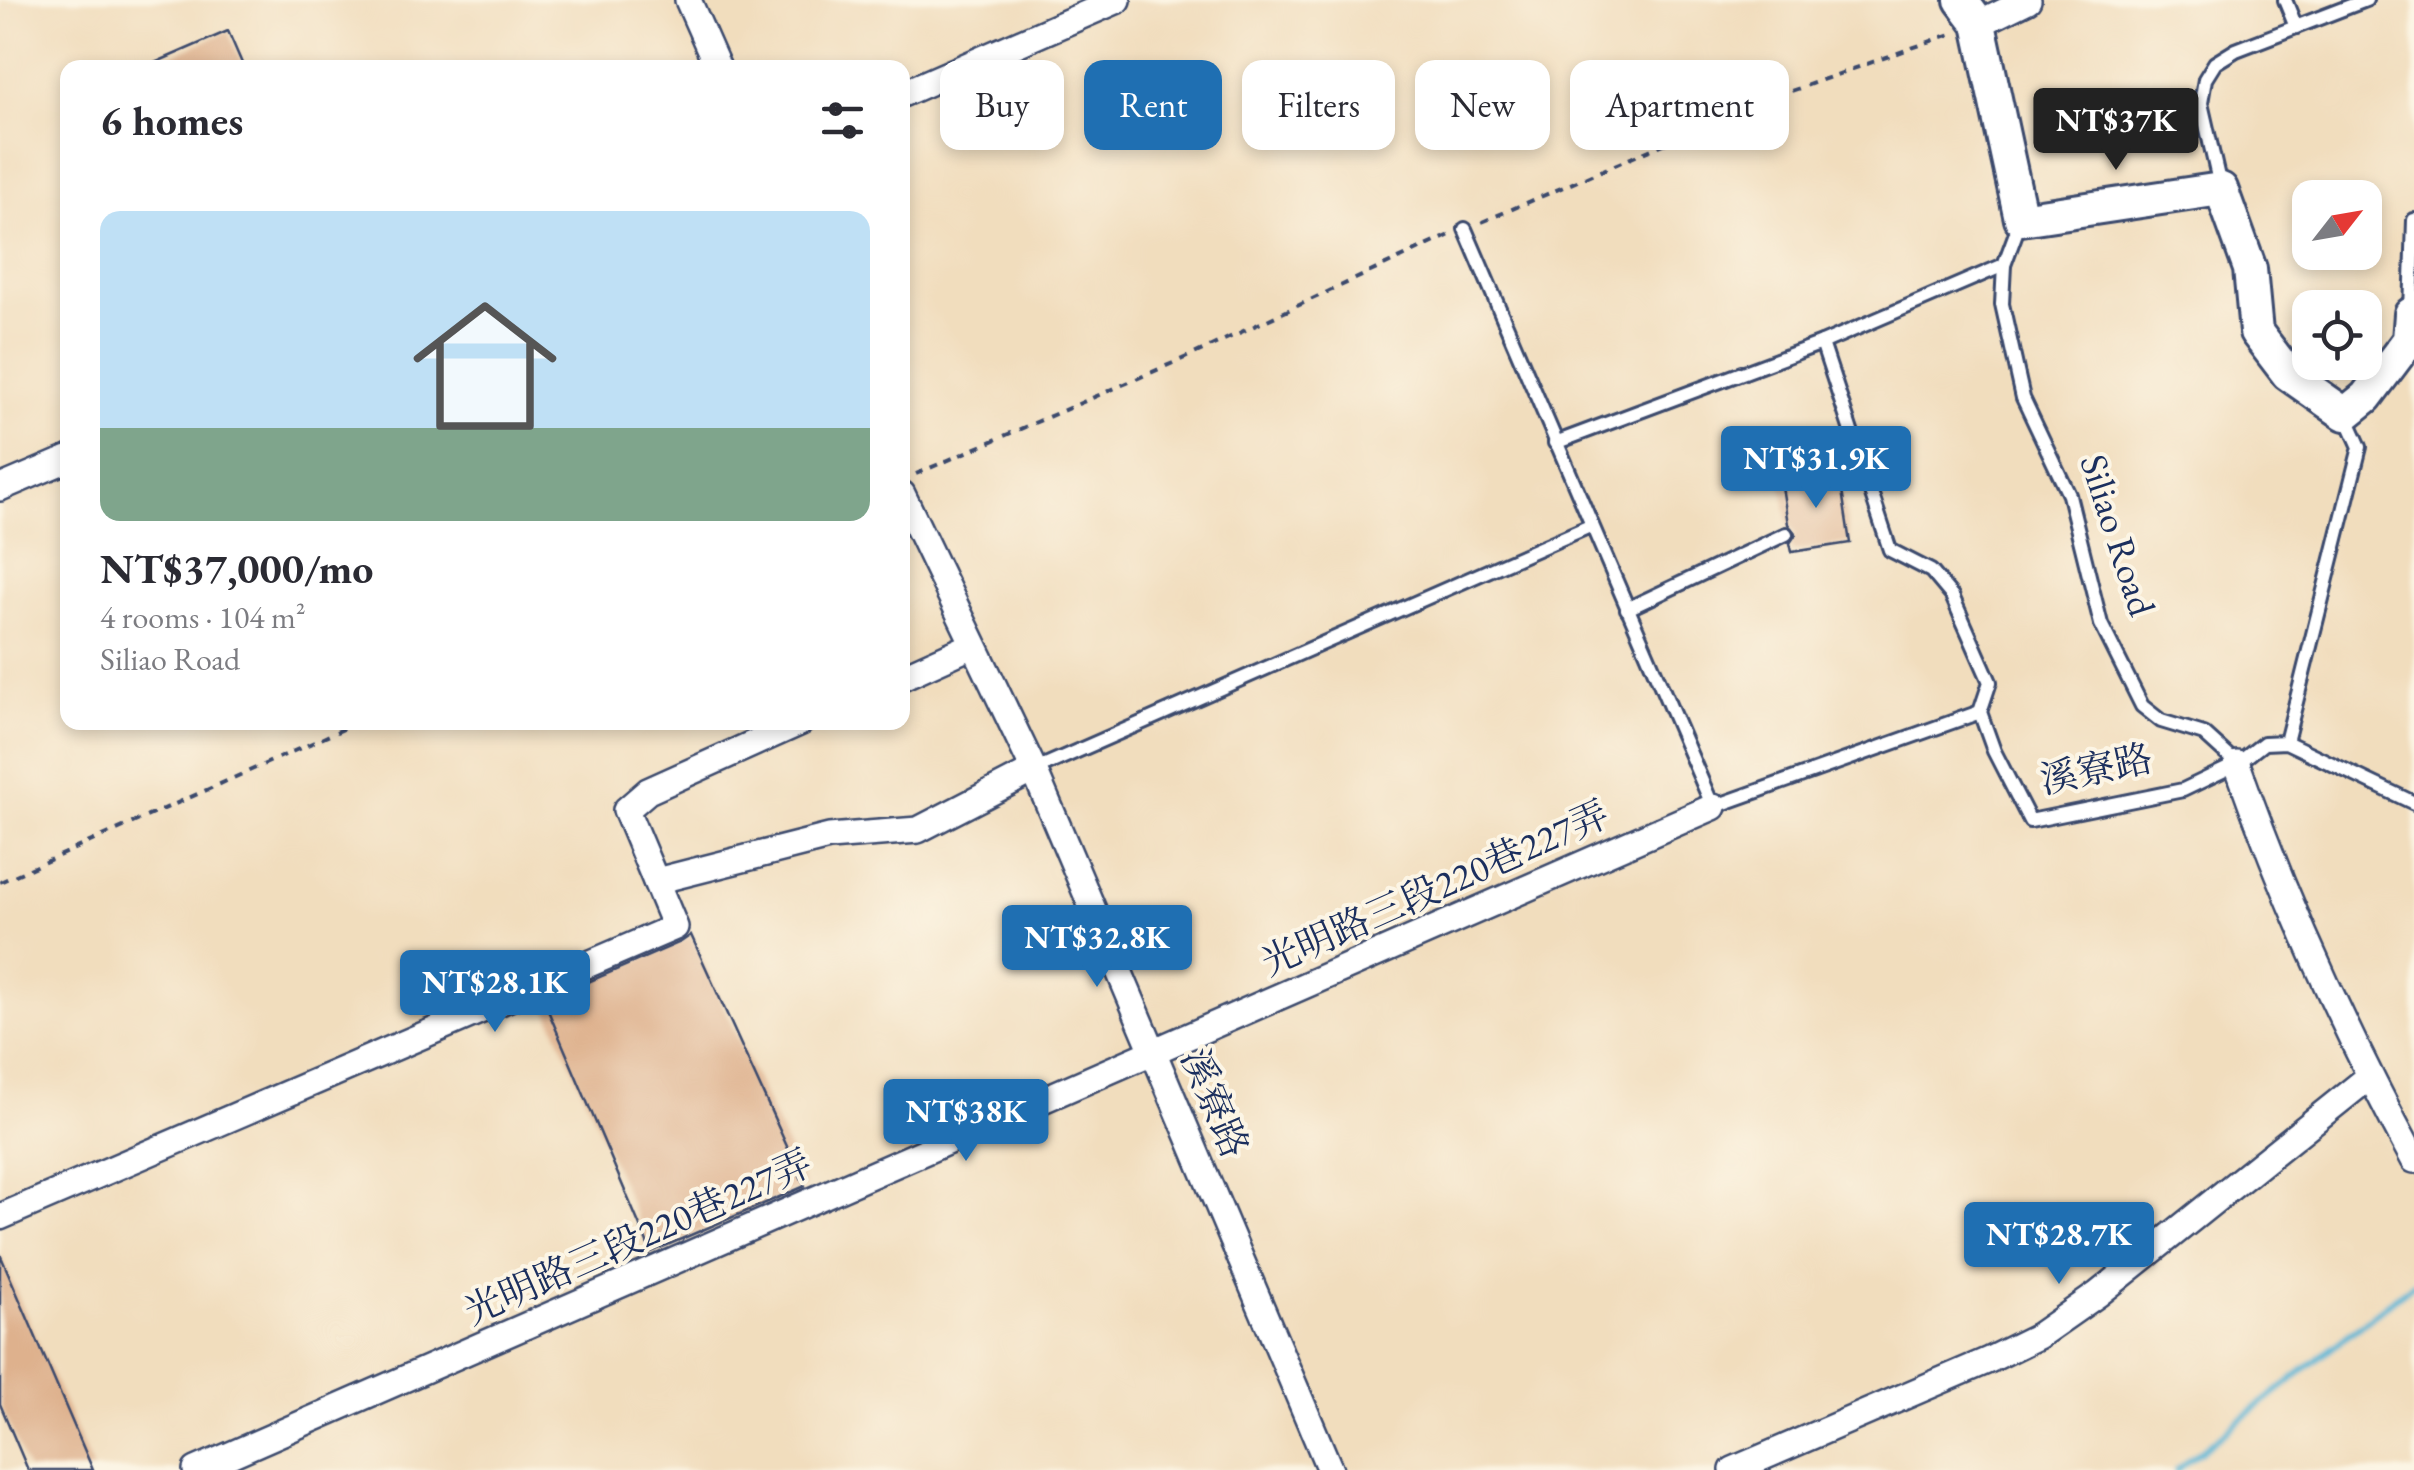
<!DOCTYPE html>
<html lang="en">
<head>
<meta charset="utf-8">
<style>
  :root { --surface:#fff; --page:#f2f2f3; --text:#2b2b33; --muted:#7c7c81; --accent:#1f6fb2 }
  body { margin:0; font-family:"EB Garamond","Noto Serif TC",serif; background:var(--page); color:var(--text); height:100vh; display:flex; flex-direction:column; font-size:38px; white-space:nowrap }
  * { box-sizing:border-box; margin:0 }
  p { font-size:32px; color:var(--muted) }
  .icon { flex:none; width:55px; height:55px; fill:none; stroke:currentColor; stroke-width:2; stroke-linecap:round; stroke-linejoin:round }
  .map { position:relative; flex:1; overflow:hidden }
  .side { position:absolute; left:60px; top:60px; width:850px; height:670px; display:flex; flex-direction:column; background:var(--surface); border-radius:20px; box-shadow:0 5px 15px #0003 }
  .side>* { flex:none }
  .hud { position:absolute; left:940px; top:60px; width:950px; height:90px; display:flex; gap:20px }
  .needle { width:65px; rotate:59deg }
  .controls { position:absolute; left:2292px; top:180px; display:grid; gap:20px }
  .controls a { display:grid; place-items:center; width:90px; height:90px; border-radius:20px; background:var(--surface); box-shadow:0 5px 15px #0003; font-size:50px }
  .price { position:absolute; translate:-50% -85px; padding:0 22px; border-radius:10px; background:var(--accent); color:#fff; font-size:32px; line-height:65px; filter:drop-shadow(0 2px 5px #0008) }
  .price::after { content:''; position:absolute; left:50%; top:60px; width:30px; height:22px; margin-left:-15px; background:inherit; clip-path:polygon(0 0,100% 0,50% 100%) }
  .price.selected { background:#222; color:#fff }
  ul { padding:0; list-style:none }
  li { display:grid; align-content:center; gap:20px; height:530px; padding:0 40px }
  li span { display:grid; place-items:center; height:310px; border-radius:20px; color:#555 }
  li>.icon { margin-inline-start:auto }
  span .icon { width:180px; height:180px; fill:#fffc; stroke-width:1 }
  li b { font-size:42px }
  h2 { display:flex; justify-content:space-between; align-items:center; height:120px; padding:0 40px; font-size:42px }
  .chip { padding:0 35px; border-radius:20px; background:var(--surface); box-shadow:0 5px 15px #0003; font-size:35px; line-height:90px }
  .chip.selected { background:var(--accent); color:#fff }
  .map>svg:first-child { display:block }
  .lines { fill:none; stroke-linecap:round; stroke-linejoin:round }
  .stream { stroke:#55b3d4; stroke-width:6 }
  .building { fill:#deb18d }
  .service-casing { stroke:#3b496c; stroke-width:18 }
  .minor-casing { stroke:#3b496c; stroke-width:30 }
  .tertiary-casing { stroke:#3b496c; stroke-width:38 }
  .path { stroke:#3b496c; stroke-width:4; stroke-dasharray:8 8; stroke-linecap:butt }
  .service { stroke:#fff; stroke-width:12 }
  .minor { stroke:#fff; stroke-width:25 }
  .tertiary { stroke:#fff; stroke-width:32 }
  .labels { text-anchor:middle; stroke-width:8; stroke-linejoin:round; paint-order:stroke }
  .street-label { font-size:38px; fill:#1b2f5e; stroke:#fcf5e5 }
</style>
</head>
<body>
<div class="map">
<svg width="2414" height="1470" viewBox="0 0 2414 1470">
  <rect width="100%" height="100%" fill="#fcf5e5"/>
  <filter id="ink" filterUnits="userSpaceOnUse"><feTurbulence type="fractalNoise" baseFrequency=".01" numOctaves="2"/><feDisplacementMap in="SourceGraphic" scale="20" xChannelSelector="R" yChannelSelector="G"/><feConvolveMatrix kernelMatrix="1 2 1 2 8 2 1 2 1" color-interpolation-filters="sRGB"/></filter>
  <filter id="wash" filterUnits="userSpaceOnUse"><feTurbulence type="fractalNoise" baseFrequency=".0048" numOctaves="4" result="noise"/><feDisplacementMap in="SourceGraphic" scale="40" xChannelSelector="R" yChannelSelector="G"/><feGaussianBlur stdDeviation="2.25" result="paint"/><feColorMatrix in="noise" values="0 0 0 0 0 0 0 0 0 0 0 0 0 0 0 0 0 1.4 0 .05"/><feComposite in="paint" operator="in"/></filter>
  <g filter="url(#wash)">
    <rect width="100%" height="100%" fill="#f1ddbd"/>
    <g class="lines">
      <polyline class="stream" points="2177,1470 2414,1283"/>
    </g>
    <g id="blocks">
      <g class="building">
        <polygon points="228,31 244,68 143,68"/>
        <polygon points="1839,471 1850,543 1792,552 1790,543 1796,534 1788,524 1781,480"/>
        <polygon points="691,935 805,1186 651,1252 544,1001 681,942"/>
        <polygon points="0,1254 93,1470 28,1470 0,1404"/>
      </g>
    </g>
  </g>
  <g filter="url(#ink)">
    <use href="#blocks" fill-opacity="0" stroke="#3b496c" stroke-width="2.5"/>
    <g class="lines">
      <g class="service-casing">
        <g id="service">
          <polyline points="2285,0 2296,27"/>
          <polyline points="2220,186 2201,103 2205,79 2215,63 2236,50 2366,0"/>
          <polyline points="2020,222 2004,265 2002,304 2023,398 2069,495 2101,624 2142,706 2161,721 2204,734 2237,764"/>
          <polyline points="1465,229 1713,807 1980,712"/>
          <polyline points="2411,312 2414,220"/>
          <polyline points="1822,343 1890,550 1931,571 1952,596 1990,682 1980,712 1994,751 2030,821 2183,790 2237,764 2264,743 2286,742 2414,803"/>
          <polyline points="1555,443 1822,343 2004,265"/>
          <polyline points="1627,609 1786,534"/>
          <polyline points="2286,742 2360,447 2346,416"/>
          <polyline points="1034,770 1590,526"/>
        </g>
      </g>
      <g class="minor-casing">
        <g id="minor">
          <polyline points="688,0 718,68"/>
          <polyline points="1979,24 2028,0"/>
          <polyline points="902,94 1118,0"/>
          <polyline points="0,488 68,459"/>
          <polyline points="902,494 1034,770 1330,1470"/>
          <polyline points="902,677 973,645"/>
          <path d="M2237 764C2285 901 2345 1032 2414 1160"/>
          <polyline points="656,881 829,837 918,830 1034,770"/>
          <polyline points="0,1217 675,927 626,810 648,791 801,722"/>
          <polyline points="196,1470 1713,807"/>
          <polyline points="1733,1470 1989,1360 2038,1336 2098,1294 2369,1077"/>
        </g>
      </g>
      <g class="tertiary-casing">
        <polyline id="tertiary" points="1961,0 1979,24 2021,219 2221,189 2250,269 2256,332 2288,374 2345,414 2366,397 2409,340 2411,314 2414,314"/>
      </g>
      <g class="path">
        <polyline points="1482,222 1766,100 1951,34"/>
        <polyline points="916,474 1194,354 1450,235"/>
        <polyline points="0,882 359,722"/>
      </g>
      <use href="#service" class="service"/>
      <use href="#minor" class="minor"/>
      <use href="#tertiary" class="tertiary"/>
    </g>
  </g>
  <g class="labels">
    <g class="street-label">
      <text transform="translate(2118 535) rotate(72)" y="13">Siliao Road</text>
      <text transform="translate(2096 769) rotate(-12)" y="13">溪寮路</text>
      <text transform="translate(1435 888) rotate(-24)" y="13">光明路三段220巷227弄</text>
      <text transform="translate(1215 1103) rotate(67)" y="13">溪寮路</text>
      <text transform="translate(638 1237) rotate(-24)" y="13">光明路三段220巷227弄</text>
    </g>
  </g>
</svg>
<div class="controls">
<a><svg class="needle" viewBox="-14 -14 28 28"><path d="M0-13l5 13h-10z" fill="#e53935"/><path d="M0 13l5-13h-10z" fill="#7c7c81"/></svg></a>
<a><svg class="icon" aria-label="locate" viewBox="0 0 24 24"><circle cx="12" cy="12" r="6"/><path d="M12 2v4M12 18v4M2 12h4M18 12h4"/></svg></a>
</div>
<b class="price selected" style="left:2116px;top:173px">NT$37K</b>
<b class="price" style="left:1816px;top:511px">NT$31.9K</b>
<b class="price" style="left:1097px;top:990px">NT$32.8K</b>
<b class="price" style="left:495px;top:1035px">NT$28.1K</b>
<b class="price" style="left:966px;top:1164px">NT$38K</b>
<b class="price" style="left:2059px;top:1287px">NT$28.7K</b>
<div class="hud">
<a class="chip">Buy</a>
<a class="chip selected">Rent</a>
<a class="chip">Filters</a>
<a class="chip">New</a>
<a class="chip">Apartment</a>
</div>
<section class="side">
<h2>6 homes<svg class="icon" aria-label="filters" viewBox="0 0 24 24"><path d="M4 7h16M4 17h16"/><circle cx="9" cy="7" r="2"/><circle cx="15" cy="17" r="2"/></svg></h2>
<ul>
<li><span style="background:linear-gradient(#bfe0f5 70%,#7fa58c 0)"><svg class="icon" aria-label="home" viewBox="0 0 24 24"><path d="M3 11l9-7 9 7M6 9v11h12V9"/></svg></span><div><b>NT$37,000/mo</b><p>4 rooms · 104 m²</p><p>Siliao Road</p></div></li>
</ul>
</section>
</div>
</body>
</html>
